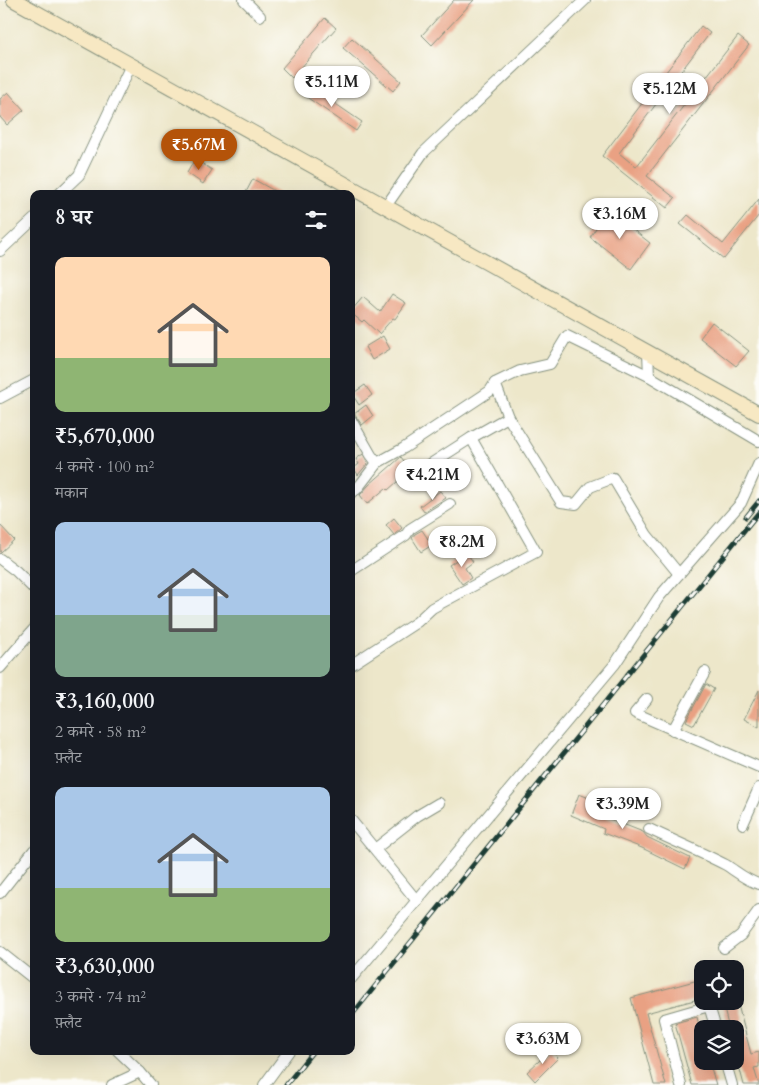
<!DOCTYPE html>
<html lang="hi">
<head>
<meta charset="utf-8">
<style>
  :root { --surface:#171b24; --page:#242831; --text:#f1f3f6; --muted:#9ea1a6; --accent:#b45309 }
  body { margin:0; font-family:Cardo,"Noto Serif Devanagari",serif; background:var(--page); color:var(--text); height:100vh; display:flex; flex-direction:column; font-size:19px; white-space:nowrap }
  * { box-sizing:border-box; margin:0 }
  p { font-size:16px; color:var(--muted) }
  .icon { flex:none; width:28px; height:28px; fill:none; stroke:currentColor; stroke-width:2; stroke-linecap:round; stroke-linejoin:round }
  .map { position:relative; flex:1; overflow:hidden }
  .panel { position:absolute; left:30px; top:190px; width:325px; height:865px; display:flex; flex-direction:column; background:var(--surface); border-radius:10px; box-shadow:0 5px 20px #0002 }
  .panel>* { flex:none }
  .buttons { position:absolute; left:694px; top:960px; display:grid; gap:10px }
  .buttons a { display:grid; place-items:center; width:50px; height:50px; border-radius:10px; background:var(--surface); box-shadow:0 5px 20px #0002; font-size:25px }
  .price { position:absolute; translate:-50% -42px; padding:0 11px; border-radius:18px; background:#fff; color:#222; font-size:16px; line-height:32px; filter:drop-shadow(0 1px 2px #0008) }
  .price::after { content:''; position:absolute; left:50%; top:30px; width:15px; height:11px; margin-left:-8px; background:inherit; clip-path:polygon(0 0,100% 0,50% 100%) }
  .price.current { background:var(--accent); color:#fff }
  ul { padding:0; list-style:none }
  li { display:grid; align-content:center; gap:10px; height:265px; padding:0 25px }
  li span { display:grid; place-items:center; height:155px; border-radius:10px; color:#555 }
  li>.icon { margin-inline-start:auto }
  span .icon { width:90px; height:90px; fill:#fffc; stroke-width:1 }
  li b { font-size:21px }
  h2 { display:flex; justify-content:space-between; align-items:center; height:60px; padding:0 25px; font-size:21px }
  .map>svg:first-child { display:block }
  .building { fill:#e9a183 }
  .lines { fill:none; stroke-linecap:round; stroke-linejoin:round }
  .street-casing { stroke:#86927f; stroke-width:12 }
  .secondary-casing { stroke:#86927f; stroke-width:16 }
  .street { stroke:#fff; stroke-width:10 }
  .secondary { stroke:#f7e8c3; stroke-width:14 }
  .rail-casing { stroke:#1f3d34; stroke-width:5 }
  .rail { stroke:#fdfcf7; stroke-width:3; stroke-dasharray:9; stroke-linecap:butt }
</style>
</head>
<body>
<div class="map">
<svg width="759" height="1085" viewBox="0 0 759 1085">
  <rect width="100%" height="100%" fill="#fdfcf7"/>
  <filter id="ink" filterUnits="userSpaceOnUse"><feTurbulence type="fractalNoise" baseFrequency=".02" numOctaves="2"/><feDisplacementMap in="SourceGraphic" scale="10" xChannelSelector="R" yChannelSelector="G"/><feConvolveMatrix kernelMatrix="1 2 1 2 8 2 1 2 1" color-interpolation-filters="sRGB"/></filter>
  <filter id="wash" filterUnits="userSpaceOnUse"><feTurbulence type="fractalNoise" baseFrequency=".0096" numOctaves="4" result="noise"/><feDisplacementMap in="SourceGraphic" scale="20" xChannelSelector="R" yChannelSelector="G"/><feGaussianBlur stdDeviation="1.12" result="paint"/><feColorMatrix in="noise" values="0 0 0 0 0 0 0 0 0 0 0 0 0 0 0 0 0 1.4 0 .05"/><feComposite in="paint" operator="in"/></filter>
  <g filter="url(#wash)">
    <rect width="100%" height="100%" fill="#ede7ca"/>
    <g id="blocks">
      <g class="building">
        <polygon points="454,0 474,0 432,45 422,35"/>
        <polygon points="325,18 336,28 292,78 282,68"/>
        <polygon points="701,26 710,33 619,153 636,167 738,36 749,45 647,176 675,198 667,208 602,156"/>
        <polygon points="352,38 401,81 393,91 343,48"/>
        <polygon points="308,85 362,122 356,131 302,94"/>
        <polygon points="8,92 24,110 7,125 0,117 0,99"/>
        <polygon points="195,159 212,170 203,184 187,173"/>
        <polygon points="253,179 280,194 245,194"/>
        <polygon points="759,199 759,215 724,259 680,224 688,215 723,244"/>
        <polygon points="608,210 650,243 631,269 590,237"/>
        <polygon points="392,294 406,303 395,319 393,318 379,334 364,320 362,322 351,313 351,311 363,297 380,312"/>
        <polygon points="712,322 749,351 736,366 700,338"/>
        <polygon points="383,336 390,349 372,360 365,347"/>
        <polygon points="365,385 372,395 359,405 352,394"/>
        <polygon points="366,405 373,416 362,425 354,414"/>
        <polygon points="363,454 368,463 358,475 354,468 359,464 356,459"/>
        <polygon points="401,457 410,469 400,476 397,482 388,490 386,488 367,504 360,495 369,485"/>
        <polygon points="440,491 446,498 424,512 420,506"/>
        <polygon points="394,518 402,528 394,535 386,525"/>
        <polygon points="0,525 14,540 1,552 0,552"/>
        <polygon points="422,530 432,545 421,552 412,538 415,534"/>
        <polygon points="467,553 473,562 465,568 471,578 462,584 449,565"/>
        <polygon points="706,684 714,689 694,725 686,721"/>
        <polygon points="759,690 759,727 744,719"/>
        <polygon points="579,794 610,806 605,817 643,832 647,837 690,858 685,869 642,848 603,833 604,829 571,815"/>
        <polygon points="702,979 702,998 646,1013 666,1085 654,1085 631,998"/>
        <polygon points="722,1001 737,1001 751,1054 759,1052 759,1067 754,1068 759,1085 744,1085 735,1051 735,1029 729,1029"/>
        <polygon points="697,1017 702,1038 702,1061 709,1061 716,1085 692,1085 675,1023"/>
        <polygon points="551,1050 558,1058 535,1081 527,1072"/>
      </g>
    </g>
  </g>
  <g filter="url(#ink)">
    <use href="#blocks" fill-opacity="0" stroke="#86927f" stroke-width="1"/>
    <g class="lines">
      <g class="street-casing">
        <g id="street">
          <polyline points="244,0 260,16"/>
          <polyline points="59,194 79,175 131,65"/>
          <polyline points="386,206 423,153 585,0"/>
          <polyline points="0,251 34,219"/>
          <polyline points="648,352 649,376 759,441"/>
          <polyline points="495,383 520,371 550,364 567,336 649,376"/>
          <polyline points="0,398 34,380"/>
          <polyline points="351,420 371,455 377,463"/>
          <polyline points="404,481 471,438 508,417"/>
          <polyline points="351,493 357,489 377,463 404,448 490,391 495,383 508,417 561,502 576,504 590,487 613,478 647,535 679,574"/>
          <polyline points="0,559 16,571 34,589"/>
          <polyline points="351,571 406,535 410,529 450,504"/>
          <polyline points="351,665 417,622 432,608 536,552 471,438"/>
          <polyline points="0,668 34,629"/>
          <polyline points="647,699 635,713 759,767"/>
          <polyline points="673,730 705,672"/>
          <polyline points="351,820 417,901"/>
          <polyline points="743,824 759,788"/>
          <path d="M649 829C674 841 701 852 726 865 737 872 747 881 759 884"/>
          <polyline points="375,849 417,816 439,803"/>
          <polyline points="0,893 34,850"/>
          <polyline points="724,948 741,935 759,910"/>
          <polyline points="0,952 34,979"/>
          <polyline points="351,979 615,664 659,597 741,503 759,463"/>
          <polyline points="118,1051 140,1072 151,1085"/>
          <polyline points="725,1061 732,1085"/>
          <polyline points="112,1085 140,1072"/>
          <polyline points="264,1085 289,1051"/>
          <polyline points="681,1085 664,1019 709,1006 716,1029"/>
        </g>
      </g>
      <g class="secondary-casing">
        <polyline id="secondary" points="14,0 759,414"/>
      </g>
      <use href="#street" class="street"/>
      <use href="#secondary" class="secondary"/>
      <g class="rail-casing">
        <g id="rail">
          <polyline points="746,517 759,501"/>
          <polyline points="351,1016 759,512"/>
          <polyline points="286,1085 313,1051"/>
        </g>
      </g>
      <use href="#rail" class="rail"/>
    </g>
  </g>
</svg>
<div class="buttons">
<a><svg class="icon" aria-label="locate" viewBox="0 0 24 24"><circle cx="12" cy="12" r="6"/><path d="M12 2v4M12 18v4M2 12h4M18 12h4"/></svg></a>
<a><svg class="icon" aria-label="layers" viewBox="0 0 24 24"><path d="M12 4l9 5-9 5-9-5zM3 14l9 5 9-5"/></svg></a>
</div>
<b class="price" style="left:332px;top:108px">₹5.11M</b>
<b class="price" style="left:670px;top:115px">₹5.12M</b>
<b class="price current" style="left:199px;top:171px">₹5.67M</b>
<b class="price" style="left:620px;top:240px">₹3.16M</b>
<b class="price" style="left:433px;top:501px">₹4.21M</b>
<b class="price" style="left:462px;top:568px">₹8.2M</b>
<b class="price" style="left:623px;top:830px">₹3.39M</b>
<b class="price" style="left:543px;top:1065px">₹3.63M</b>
<section class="panel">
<h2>8 घर<svg class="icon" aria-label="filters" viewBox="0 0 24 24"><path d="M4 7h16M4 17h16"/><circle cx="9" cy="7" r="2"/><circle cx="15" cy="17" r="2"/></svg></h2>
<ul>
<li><span style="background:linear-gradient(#ffd9b3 65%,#8fb573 0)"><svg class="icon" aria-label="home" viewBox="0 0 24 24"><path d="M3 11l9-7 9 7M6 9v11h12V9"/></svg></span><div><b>₹5,670,000</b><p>4 कमरे · 100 m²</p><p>मकान</p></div></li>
<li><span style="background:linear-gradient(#a9c7e8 60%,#7fa58c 0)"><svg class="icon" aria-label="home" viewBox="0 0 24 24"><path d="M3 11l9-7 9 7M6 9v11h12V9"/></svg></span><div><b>₹3,160,000</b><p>2 कमरे · 58 m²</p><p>फ़्लैट</p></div></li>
<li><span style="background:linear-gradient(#a9c7e8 65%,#8fb573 0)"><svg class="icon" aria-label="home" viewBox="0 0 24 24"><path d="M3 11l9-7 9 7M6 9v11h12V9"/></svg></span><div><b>₹3,630,000</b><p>3 कमरे · 74 m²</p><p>फ़्लैट</p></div></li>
</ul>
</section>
</div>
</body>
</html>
